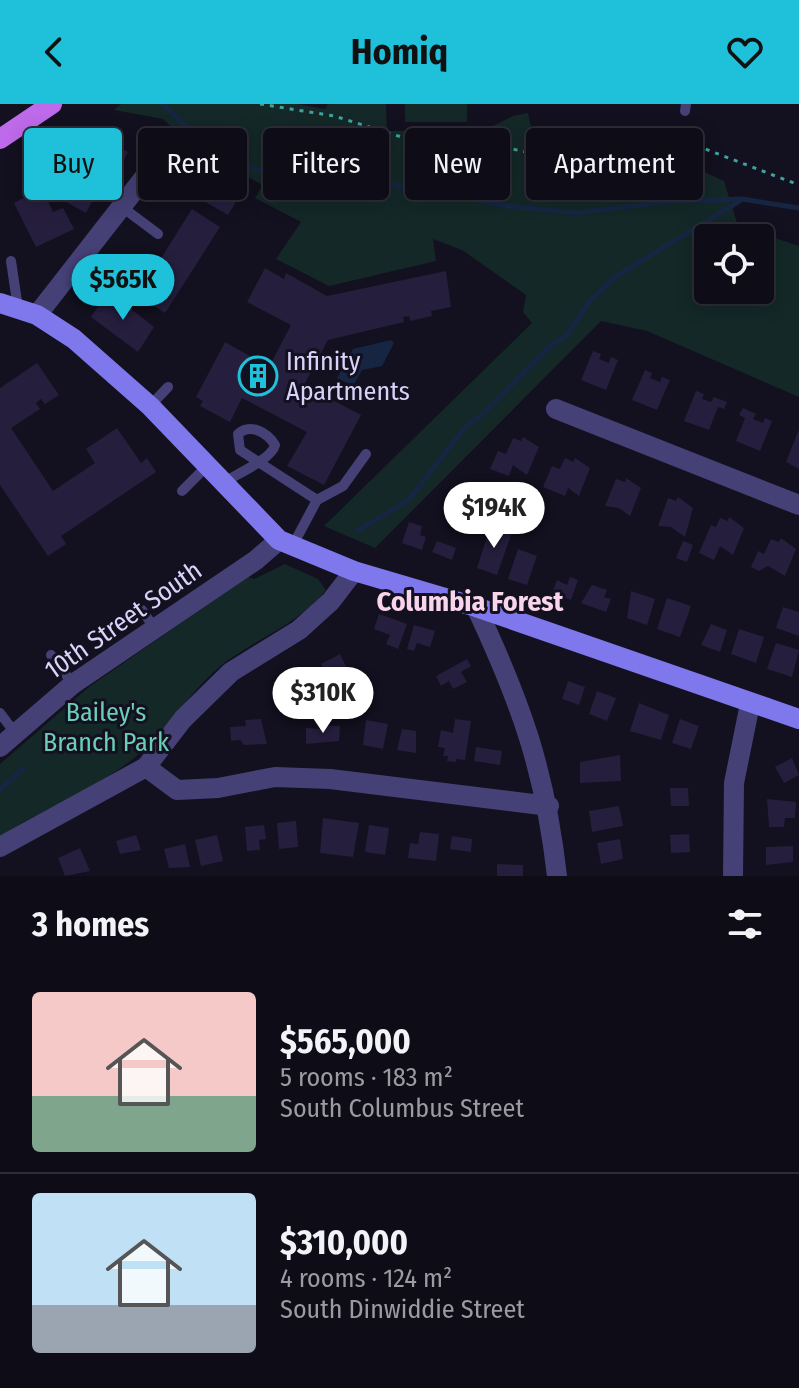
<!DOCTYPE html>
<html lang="en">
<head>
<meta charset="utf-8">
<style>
  :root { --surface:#0e0c17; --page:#171520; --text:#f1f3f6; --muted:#9b9ba1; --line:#2e2c36; --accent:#1fc0d9 }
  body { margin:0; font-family:"Fira Sans Condensed",sans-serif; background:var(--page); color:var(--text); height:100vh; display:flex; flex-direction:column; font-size:30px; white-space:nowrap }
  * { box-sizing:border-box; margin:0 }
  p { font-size:26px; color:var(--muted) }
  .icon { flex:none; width:44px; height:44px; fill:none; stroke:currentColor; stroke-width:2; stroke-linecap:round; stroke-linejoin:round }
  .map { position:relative; height:772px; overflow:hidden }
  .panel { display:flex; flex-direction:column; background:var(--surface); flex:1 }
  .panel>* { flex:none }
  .guide { position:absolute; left:24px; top:24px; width:752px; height:72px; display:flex; gap:16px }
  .fabs { position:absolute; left:694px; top:120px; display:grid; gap:16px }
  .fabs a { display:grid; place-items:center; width:80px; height:80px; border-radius:8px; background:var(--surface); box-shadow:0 4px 20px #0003,0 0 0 2px var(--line); font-size:40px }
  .price { position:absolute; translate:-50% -68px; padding:0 18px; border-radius:28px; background:#fff; color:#222; font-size:26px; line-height:52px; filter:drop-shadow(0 2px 4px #0008) }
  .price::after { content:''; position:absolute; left:50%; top:48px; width:24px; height:18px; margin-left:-12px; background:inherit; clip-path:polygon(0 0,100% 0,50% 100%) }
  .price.current { background:var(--accent); color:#111 }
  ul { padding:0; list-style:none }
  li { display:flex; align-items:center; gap:24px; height:200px; padding:0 32px }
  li+li { border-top:2px solid var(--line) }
  li span { display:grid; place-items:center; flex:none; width:224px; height:160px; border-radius:8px; color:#555 }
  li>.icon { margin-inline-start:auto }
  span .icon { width:96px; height:96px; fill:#fffc; stroke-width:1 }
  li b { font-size:34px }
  h2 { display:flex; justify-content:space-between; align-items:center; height:96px; padding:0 32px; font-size:34px }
  .chip { padding:0 28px; border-radius:8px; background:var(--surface); box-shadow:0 4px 20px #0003,0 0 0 2px var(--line); font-size:28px; line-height:72px }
  .chip.current { background:var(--accent); color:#111 }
  header { display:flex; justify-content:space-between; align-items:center; height:104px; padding:0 32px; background:var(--accent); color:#111; font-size:36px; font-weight:700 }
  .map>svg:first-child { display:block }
  .green { fill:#142828; fill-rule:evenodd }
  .water { fill:#162642 }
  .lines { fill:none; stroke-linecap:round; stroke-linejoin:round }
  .stream { stroke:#162642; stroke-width:5 }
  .building { fill:#261e3d }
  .path { stroke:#3ea2a0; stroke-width:3; stroke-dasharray:4 6; stroke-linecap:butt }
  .lane { stroke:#454177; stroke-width:10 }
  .street { stroke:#454177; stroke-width:20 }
  .secondary { stroke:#7f78ec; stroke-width:20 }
  .primary { stroke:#be6aea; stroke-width:20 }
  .labels { text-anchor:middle; stroke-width:6; stroke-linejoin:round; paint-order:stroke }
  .poi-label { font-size:26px; fill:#d9d3f9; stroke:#13101f; text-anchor:start }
  .street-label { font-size:26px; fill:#d9d3f9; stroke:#13101f }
  .park-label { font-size:26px; fill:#6aceb9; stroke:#13101f }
  .neighbourhood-label { font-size:28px; font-weight:bold; fill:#f9d5eb; stroke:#13101f }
</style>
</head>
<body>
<header><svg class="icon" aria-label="back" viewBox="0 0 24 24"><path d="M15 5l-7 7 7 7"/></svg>Homiq<svg class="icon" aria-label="heart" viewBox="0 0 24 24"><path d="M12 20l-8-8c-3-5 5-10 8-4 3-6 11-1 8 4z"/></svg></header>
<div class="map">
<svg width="799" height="772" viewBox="0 0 799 772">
  <rect width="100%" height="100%" fill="#13101f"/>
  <g class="green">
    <path d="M121 0H298L325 5 328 0H386L387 27 485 26 513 12 528 9 534 37 687 33 677 55 724 77 738 122 799 142V293L647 227 601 217 375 444 324 422 532 219 523 208 526 191 462 146 433 135 436 157 329 182 276 155 301 118 255 94 263 81 194 44 163 15 114 6ZM708 134H760V186H708Z"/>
    <rect x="405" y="0" width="62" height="18"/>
    <path d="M285 460 318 475 326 486C298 520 262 532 227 557 190 584 169 627 133 655 93 686 44 705 0 732V660L90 582 248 473 254 475Z"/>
  </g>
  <polygon class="water" points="391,236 394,239 382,262 362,266 353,282 337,274 353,245"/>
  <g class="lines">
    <g class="stream">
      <polyline points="163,0 207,43 256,66 312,66 508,102 577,109 664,98 742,95 799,104"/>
      <polyline points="357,427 409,396 465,323 484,309 551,241 566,232 589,198 615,173 741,96"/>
      <polyline points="0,686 23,665"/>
    </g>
  </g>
  <g class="building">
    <polygon points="101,34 128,48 110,83 102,79 86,109 66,98"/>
    <polygon points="200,59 243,86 228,111 183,85"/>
    <polygon points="42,84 53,108 63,104 74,125 36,143 14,99"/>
    <polygon points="192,105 220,123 165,209 138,191"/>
    <polygon points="265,164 284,175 286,169 327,192 446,167 451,203 431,207 432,212 410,217 409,212 403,213 404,218 328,236 304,281 361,311 324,381 287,362 307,328 242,294 230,318 200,302 203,297 196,293 225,238 269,263 291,221 247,198"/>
    <polygon points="108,187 154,223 138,248 91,213"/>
    <polygon points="593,247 601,250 599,255 609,259 611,253 618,256 606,286 581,276"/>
    <polygon points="37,259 59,291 45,300 41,295 36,299 40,305 11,324 53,387 95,359 86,345 117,324 141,359 147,354 156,368 61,432 66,440 48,452 0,381 0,284"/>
    <polygon points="645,266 652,269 650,274 660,278 662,273 670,276 657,306 632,296"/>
    <polygon points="696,287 704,290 702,295 711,298 714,293 727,298 724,305 718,303 709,326 684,317"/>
    <polygon points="743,304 756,310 753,315 763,319 765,314 772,317 760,347 736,337 745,314 739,311"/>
    <polygon points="799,325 799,365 786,358"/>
    <polygon points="523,333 539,343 527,371 513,361 509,372 490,365 498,347 506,350 513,334 521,337"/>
    <polygon points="565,354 573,358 575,354 590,364 579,392 568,384 565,392 543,383 552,362 560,365"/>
    <polygon points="626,374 641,384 630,412 619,404 605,402 616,375 625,378"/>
    <polygon points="678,393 693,404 685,433 671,423 658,422 668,394 676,397"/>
    <polygon points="729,413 744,424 733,451 720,442 714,456 699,449 711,421 716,423 720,414 728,417"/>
    <polygon points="409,418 422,422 420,431 426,433 422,446 402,439"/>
    <polygon points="491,421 512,428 497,471 477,464"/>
    <polygon points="781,434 796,445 785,472 768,462 759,467 751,463 758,447 764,450 771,435 779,438"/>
    <polygon points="437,437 456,444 452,456 432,448"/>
    <polygon points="683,437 693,441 687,458 676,454"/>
    <polygon points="518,445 537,452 527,481 508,475"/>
    <polygon points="570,473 578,476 571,496 552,489 557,476 567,481"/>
    <polygon points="592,481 607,486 604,493 611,495 606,508 581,499"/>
    <polygon points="631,487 655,495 647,521 627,514"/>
    <polygon points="667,494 691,502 680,533 657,525"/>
    <polygon points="783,503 799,508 799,532 776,524"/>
    <polygon points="379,510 407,520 398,545 386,540 390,531 374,525"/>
    <polygon points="711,520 727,526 720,548 701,541"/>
    <polygon points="414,521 435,527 430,543 417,539 414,547 407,545"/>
    <polygon points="739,525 764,533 756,559 731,550"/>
    <polygon points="776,539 799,546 792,573 767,565"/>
    <polygon points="340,550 351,573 330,578 321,560"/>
    <polygon points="467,555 471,562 461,568 467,578 453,585 449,577 441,582 436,572"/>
    <polygon points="307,567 313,580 296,588 290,576"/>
    <polygon points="568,577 585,583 579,601 562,595"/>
    <polygon points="597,587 616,594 607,617 589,610"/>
    <polygon points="639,599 669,611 661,636 630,627"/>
    <polygon points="261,615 267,640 244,641 240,636 231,637 230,623 246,622 245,616"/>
    <polygon points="455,615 471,617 465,656 456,655 456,658 447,657 448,652 443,652 445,644 438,643 441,626 453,629"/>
    <polygon points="680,615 699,622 691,645 672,639"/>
    <polygon points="366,616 388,620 383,645 363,641"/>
    <polygon points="321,622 340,622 339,637 306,640 306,624 321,625"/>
    <polygon points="402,625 416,627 416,649 397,646"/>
    <polygon points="476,643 502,647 500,661 474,657"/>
    <polygon points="620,651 621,677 580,679 580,658"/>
    <polygon points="792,654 799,671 784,679 775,663"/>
    <polygon points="670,684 688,684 689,702 671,702"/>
    <polygon points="767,695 796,698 795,714 785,714 784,723 769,723"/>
    <polygon points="619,702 623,722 592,728 589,707"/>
    <polygon points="323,714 359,719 353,753 320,749"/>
    <polygon points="296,717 298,743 279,745 277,719"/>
    <polygon points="264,721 266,735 259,736 260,746 247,747 245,723"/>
    <polygon points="369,721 389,724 385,751 365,748"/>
    <polygon points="420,728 439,730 436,757 408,754 410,739 418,740"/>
    <polygon points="689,730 690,748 671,749 670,731"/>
    <polygon points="136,731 141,746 120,750 116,737"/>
    <polygon points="217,731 223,757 201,762 195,736"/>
    <polygon points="452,732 472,735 471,748 450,745"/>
    <polygon points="620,735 623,755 601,760 597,739"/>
    <polygon points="185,740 190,763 169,764 164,745"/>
    <polygon points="793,742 793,758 766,761 766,743"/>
    <polygon points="80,744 90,767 65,772 58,754"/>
    <polygon points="497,760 523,761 523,772 497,772"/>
  </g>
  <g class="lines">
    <polyline class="path" points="260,0 334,12 440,45 498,42 550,53 581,45 623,43 641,31 674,33 799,81"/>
    <g class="lane">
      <polyline points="685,7 686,0"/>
      <polyline points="122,103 158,130"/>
      <polyline points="11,157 18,204"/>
      <polyline points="150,302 168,283"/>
      <path d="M224 378C237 370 272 355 275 341 267 328 250 319 238 330L240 346 317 396 343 382 366 350"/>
      <polyline points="182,387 207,362"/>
      <polyline points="293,441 317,396"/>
      <polyline points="142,506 155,525"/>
      <polyline points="51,551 73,580"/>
      <polyline points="0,609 15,629"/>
    </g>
    <g class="street">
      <polyline points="37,211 161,52"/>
      <polyline points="556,305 799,401"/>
      <path d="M476 503C521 599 545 666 557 772"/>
      <polyline points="0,643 73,580 256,456 279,436"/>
      <polyline points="146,663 177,686 218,684 275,673 330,675 549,702"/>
      <polyline points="0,743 146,663 183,615 231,568 299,526 331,497 354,467"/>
      <polyline points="733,772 734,679 750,600"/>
    </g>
    <polyline class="secondary" points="0,199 37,211 74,235 150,302 279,436 354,467 476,503 799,615"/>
    <polyline class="primary" points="0,35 52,0"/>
  </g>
  <defs>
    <g id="building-ring" transform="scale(2)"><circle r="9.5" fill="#13101f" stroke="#1fc0d9" stroke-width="1.5"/><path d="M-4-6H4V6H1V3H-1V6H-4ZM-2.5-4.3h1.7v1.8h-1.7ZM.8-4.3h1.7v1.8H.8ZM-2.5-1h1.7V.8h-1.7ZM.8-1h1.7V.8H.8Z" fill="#1fc0d9"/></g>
  </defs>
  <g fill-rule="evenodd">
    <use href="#building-ring" x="258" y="272"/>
  </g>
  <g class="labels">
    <g class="poi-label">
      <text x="286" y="266">Infinity<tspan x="286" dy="30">Apartments</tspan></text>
    </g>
    <g class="street-label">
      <text transform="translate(123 516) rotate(-35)" y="9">10th Street South</text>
    </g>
    <g class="park-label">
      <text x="106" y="617">Bailey's<tspan x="106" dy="30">Branch Park</tspan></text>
    </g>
    <g class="neighbourhood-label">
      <text x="470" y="507">Columbia Forest</text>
    </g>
  </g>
</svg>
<div class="fabs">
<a><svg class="icon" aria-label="locate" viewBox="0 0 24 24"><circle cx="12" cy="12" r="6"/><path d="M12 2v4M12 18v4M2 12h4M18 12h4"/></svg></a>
</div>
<b class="price current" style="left:123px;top:218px">$565K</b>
<b class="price" style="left:494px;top:446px">$194K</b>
<b class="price" style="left:323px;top:631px">$310K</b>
<div class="guide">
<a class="chip current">Buy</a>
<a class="chip">Rent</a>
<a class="chip">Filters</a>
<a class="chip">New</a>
<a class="chip">Apartment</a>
</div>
</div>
<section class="panel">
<h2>3 homes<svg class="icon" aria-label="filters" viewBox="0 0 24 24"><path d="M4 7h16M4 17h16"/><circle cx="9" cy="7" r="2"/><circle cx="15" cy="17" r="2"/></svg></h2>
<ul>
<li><span style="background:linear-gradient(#f6c9c9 65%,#7fa58c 0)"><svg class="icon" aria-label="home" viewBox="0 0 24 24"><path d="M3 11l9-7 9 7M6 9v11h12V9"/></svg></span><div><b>$565,000</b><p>5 rooms · 183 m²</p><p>South Columbus Street</p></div></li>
<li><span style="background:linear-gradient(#bfe0f5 70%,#9aa5b1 0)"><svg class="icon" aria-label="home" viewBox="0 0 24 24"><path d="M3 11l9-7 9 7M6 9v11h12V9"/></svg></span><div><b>$310,000</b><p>4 rooms · 124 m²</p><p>South Dinwiddie Street</p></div></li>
</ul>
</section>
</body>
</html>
